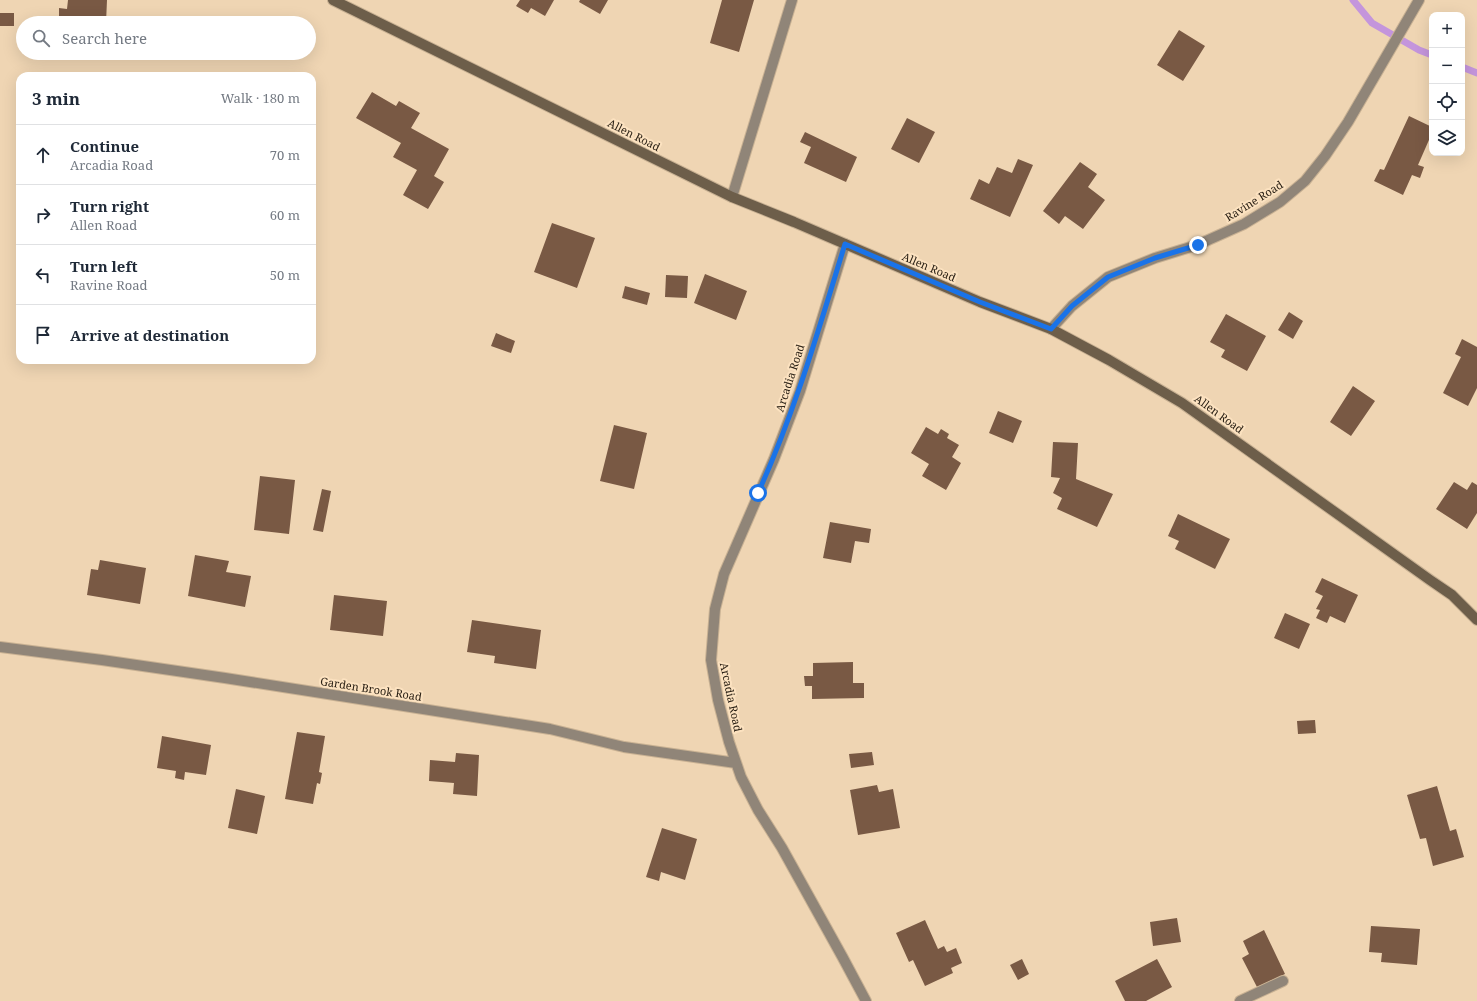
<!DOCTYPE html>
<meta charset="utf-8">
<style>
body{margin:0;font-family:"Noto Serif",serif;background:#f2f2f3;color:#1f2937}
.controls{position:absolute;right:12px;top:12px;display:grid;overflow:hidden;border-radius:8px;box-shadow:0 4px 16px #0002}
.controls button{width:36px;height:36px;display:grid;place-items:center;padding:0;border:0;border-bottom:1px solid #e0e1e3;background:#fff;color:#1f2937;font:20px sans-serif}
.stop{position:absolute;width:12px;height:12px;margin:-9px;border:3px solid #1a73e8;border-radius:50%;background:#fff}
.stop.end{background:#1a73e8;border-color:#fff;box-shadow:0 1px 4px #0008}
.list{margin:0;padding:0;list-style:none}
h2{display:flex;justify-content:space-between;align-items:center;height:52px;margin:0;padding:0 16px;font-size:17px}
h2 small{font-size:13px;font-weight:400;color:#747a83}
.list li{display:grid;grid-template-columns:26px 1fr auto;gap:12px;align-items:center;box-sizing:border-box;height:60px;padding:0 16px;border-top:1px solid #e0e1e3}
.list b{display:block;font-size:15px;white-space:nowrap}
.list p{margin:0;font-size:13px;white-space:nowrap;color:#747a83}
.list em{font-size:13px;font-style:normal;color:#747a83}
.icon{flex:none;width:22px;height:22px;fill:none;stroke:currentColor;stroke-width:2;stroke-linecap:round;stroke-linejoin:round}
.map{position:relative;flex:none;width:1477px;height:1001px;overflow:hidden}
.search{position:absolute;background:#fff;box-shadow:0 4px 16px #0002;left:16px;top:16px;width:300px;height:44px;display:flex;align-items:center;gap:10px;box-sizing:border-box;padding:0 14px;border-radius:22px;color:#747a83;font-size:15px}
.panel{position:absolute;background:#fff;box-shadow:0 4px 16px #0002;left:16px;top:72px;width:300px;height:292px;border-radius:12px}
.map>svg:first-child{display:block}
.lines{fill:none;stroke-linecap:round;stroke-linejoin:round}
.stream{stroke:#c495dc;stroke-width:7}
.building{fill:#795944}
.lane-casing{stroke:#c8b193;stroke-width:12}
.street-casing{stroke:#c8b193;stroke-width:12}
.secondary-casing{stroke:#c8b193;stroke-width:12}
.lane{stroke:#908578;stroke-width:10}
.street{stroke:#908578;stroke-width:10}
.secondary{stroke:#6d5e4a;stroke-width:10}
.route{stroke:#1a73e8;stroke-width:5}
.labels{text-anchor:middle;stroke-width:4;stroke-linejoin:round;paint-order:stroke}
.street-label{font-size:11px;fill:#2b2115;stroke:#fce2c0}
</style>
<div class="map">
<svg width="1477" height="1001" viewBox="0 0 1477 1001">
<rect width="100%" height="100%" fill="#efd5b3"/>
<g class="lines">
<path class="stream" d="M 1353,0 L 1372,23 L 1419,50 L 1432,55
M 1462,67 L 1477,73"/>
</g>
<path class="building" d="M 68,0 L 107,0 L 106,23 L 59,23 L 59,8 L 67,9 Z
M 520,0 L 554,0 L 545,16 L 531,8 L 528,13 L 516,6 Z
M 580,0 L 608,0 L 600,14 L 579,2 Z
M 722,0 L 754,0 L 739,52 L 710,43 Z
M 0,13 L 14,13 L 14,26 L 0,26 Z
M 1179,30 L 1205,46 L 1183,81 L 1157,65 Z
M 372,92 L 396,106 L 399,101 L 420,113 L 411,128 L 449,149 L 434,176 L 444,182 L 428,209 L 403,195 L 417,170 L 393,157 L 401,143 L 356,118 Z
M 1409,116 L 1432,127 L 1432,133 L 1418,165 L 1424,167 L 1420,178 L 1412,175 L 1403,195 L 1374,181 L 1380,169 L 1384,170 Z
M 907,118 L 935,132 L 919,163 L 891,149 Z
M 805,132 L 857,157 L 846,182 L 804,163 L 811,147 L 800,142 Z
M 19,133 L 20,133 L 20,160 L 16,160 Z
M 1018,159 L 1033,165 L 1010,217 L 970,199 L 979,179 L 989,184 L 997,167 L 1012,173 Z
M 1080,162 L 1097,174 L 1088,187 L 1105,200 L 1083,229 L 1065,216 L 1059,224 L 1043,211 Z
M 552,223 L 595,238 L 577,288 L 534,272 Z
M 705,274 L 747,291 L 736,320 L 694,303 Z
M 666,275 L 688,276 L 687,298 L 665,297 Z
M 625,286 L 650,293 L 647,305 L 622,298 Z
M 1289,312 L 1303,321 L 1293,339 L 1278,330 Z
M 1226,314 L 1266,336 L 1247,371 L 1221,357 L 1225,350 L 1210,342 Z
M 496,333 L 515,341 L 511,353 L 491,346 Z
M 1462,339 L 1477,347 L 1477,388 L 1468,406 L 1443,393 L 1461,357 L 1455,354 Z
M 1353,386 L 1375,401 L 1351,436 L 1330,422 Z
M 998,411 L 1022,421 L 1013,443 L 989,433 Z
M 614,425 L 647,433 L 634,489 L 600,481 Z
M 926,427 L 938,434 L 941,429 L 949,434 L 947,438 L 959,445 L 952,457 L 961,463 L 946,490 L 922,476 L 929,464 L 911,453 Z
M 1053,442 L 1078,443 L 1076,479 L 1113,494 L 1097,527 L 1057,509 L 1062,498 L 1053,493 L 1060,478 L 1051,477 Z
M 260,476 L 295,480 L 289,534 L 254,530 Z
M 1454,482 L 1467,490 L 1472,482 L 1477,485 L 1477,513 L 1467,529 L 1436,509 Z
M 322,489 L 331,491 L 323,532 L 313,530 Z
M 1178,514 L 1230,539 L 1215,569 L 1175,549 L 1179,541 L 1168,536 Z
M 830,522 L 871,529 L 869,543 L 855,541 L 851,563 L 823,558 Z
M 195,555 L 229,561 L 226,572 L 251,576 L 245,607 L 188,596 Z
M 100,560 L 146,568 L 140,604 L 87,595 L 91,569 L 98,570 Z
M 1322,578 L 1358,595 L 1345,623 L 1330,616 L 1327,623 L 1316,618 L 1320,610 L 1316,609 L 1323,596 L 1315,592 Z
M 334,595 L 387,601 L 383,636 L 330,630 Z
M 1285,613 L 1310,624 L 1299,649 L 1274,638 Z
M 472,620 L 541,630 L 536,669 L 494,663 L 495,656 L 467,652 Z
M 853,662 L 853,683 L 864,683 L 864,698 L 812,699 L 812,686 L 805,686 L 804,676 L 813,676 L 813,663 Z
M 1315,720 L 1316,733 L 1298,734 L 1297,721 Z
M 297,732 L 325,736 L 319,772 L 322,773 L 320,784 L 317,783 L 313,804 L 285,799 Z
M 162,736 L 211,745 L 206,775 L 185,772 L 184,780 L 175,778 L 176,771 L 157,768 Z
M 872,752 L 874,765 L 851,768 L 849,754 Z
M 456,753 L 479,755 L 477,796 L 453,794 L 454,783 L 429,781 L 430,760 L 455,762 Z
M 877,785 L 879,792 L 893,789 L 900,828 L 858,835 L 850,790 Z
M 1437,786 L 1450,831 L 1456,829 L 1464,857 L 1433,866 L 1426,838 L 1420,839 L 1407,795 Z
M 236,789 L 265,796 L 257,834 L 228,828 Z
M 662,828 L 697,839 L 685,880 L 661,872 L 659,881 L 646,877 Z
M 1177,918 L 1181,942 L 1153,946 L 1150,922 Z
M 925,920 L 938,949 L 944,946 L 947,952 L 956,948 L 962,963 L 951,968 L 953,973 L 925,986 L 913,960 L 909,962 L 896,933 Z
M 1371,926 L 1420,929 L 1417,965 L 1381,962 L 1382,953 L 1369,952 Z
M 1264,930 L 1285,974 L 1257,987 L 1242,958 L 1249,954 L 1243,941 Z
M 1022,959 L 1029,974 L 1018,980 L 1010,965 Z
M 1157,959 L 1172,987 L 1146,1001 L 1125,1001 L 1115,981 Z"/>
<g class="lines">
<defs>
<path id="lane" d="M 732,197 L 792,0"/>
<path id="street" d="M 845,244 L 800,391 L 774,459 L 724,574 L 715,609 L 711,660 L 718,700 L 729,742 L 741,777 L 758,810 L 782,848 L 843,958 L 866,1001
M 1051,329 L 1072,306 L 1108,277 L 1155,258 L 1197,245 L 1244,224 L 1280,202 L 1305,181 L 1325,156 L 1348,122 L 1419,0
M 0,647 L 102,660 L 225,678 L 550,729 L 624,747 L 736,763
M 1240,1001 L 1283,981"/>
<path id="secondary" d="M 333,0 L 732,197 L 794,222 L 980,302 L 1051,329 L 1109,360 L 1182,403 L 1430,580 L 1452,595 L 1477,620"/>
</defs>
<use href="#lane" class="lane-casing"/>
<use href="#street" class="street-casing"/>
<use href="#secondary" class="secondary-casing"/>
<use href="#lane" class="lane"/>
<use href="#street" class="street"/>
<use href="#secondary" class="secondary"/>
</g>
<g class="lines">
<path class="route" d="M 758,493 C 795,412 819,328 845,244 L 980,302 L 1051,329 L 1072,306 L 1108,277 L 1155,258 L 1198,245"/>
</g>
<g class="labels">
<g class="street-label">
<text transform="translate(634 135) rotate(27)" y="4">Allen Road</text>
<text transform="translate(1254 201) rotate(-32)" y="4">Ravine Road</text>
<text transform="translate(929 267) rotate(23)" y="4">Allen Road</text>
<text transform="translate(790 378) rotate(-72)" y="4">Arcadia Road</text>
<text transform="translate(1219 414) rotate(36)" y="4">Allen Road</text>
<text transform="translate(371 689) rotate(9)" y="4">Garden Brook Road</text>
<text transform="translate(731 697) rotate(78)" y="4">Arcadia Road</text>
</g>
</g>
</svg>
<div class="controls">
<button>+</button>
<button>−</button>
<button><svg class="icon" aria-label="locate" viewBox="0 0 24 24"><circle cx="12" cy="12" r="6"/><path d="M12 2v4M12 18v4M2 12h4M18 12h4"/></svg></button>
<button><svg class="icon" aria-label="layers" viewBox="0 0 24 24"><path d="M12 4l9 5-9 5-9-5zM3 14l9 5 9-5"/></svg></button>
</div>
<div class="stop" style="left:758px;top:493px"></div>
<div class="stop end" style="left:1198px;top:245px"></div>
<div class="search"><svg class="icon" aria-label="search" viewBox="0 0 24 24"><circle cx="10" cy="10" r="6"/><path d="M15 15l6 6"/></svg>Search here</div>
<section class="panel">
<h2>3 min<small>Walk · 180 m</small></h2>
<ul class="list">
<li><svg class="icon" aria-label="ahead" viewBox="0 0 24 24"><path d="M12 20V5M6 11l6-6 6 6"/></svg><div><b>Continue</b><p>Arcadia Road</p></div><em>70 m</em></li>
<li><svg class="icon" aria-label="right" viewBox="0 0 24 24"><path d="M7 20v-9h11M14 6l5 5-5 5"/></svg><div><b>Turn right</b><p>Allen Road</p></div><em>60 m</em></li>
<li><svg class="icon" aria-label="left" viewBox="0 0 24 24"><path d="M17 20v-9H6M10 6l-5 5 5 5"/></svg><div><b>Turn left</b><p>Ravine Road</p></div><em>50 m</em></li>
<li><svg class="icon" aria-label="arrive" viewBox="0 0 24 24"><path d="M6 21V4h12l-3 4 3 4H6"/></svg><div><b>Arrive at destination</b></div></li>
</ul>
</section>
</div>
